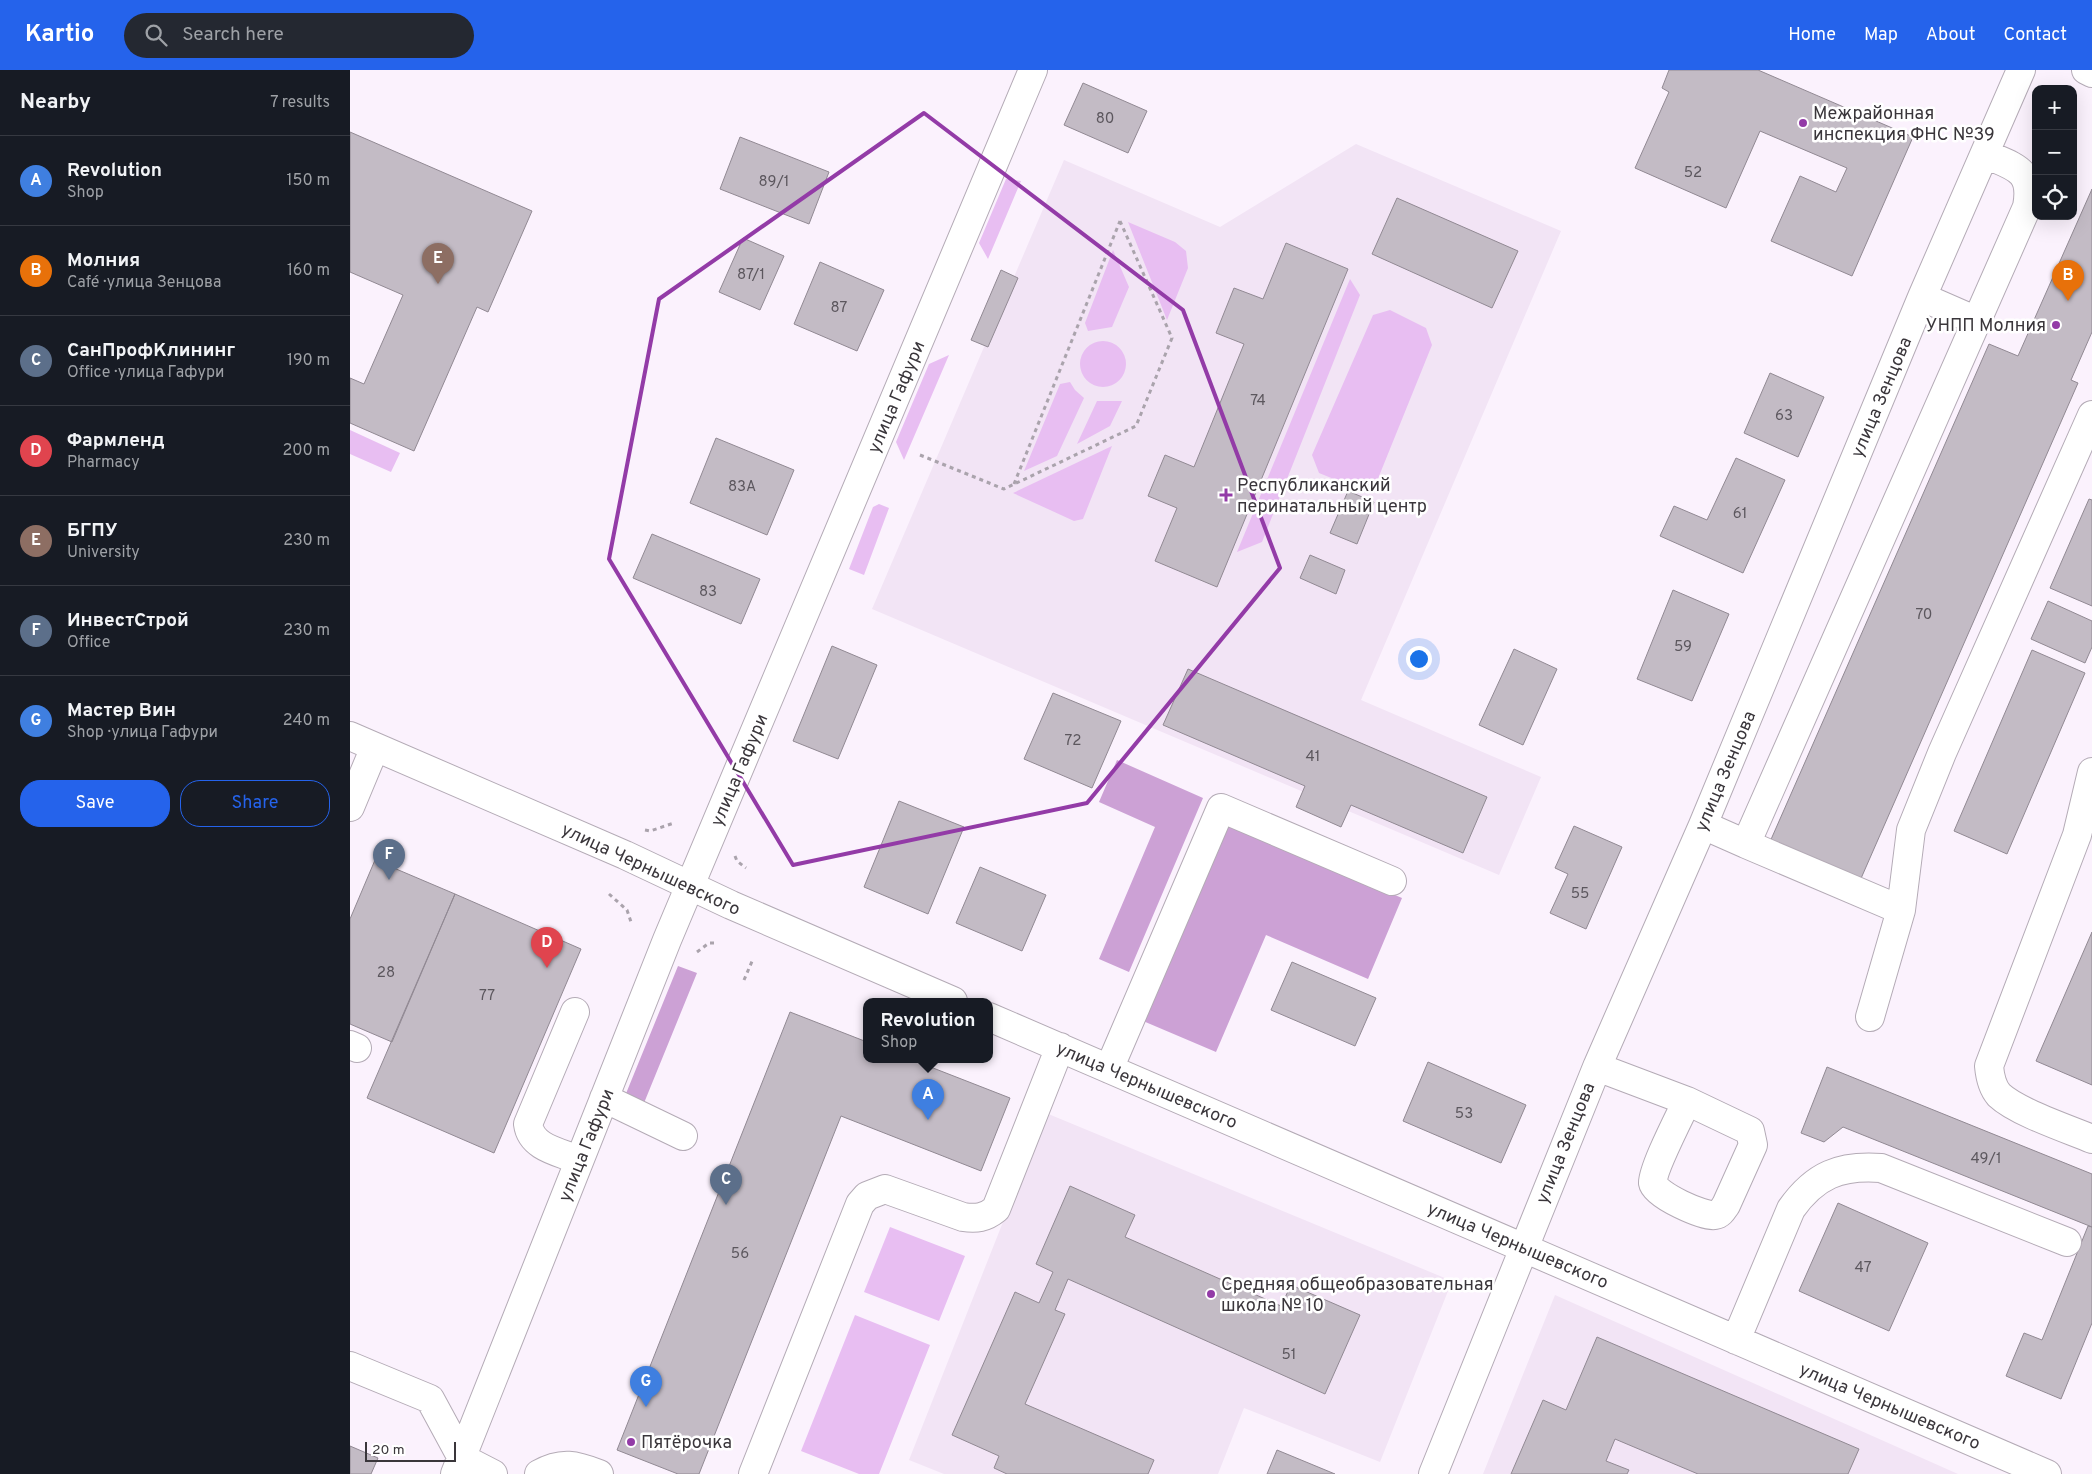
<!DOCTYPE html>
<meta charset="utf-8">
<style>
body{margin:0;font-family:Overpass,sans-serif;background:#242831;color:#f1f3f6}
.controls{position:absolute;right:15px;top:15px;display:grid;overflow:hidden;border-radius:10px;box-shadow:0 5px 20px #0002}
.controls button{width:45px;height:45px;display:grid;place-items:center;padding:0;border:0;border-bottom:1px solid #363941;background:#171b24;color:#f1f3f6;font:25px sans-serif}
.scale{position:absolute;left:15px;bottom:12px;width:91px;box-sizing:border-box;padding-left:5px;border:2px solid #3a363b;border-top:0;font-size:14px;line-height:18px;white-space:nowrap;color:#3a363b;-webkit-text-stroke:4px #fff;paint-order:stroke}
.you{position:absolute;left:1068px;top:588px;width:18px;height:18px;margin:-12px;border:4px solid #fff;border-radius:50%;background:#1a73e8;box-shadow:0 0 0 8px #1a73e833}
.badge{display:grid;place-items:center;width:32px;height:32px;border-radius:50%;background:#2563eb;color:#fff;font-size:16px;font-weight:700}
.pin{position:absolute;translate:-50% -41px;filter:drop-shadow(0 1px 2px #0008)}
.pin::after{content:'';position:absolute;top:26px;width:18px;height:15px;background:inherit;clip-path:polygon(0 0,100% 0,50% 100%)}
.popup{position:absolute;left:513px;top:928px;width:130px;height:65px;box-sizing:border-box;display:grid;place-content:center;border-radius:10px;background:#171b24;filter:drop-shadow(0 1px 4px #0005);font-size:16px;white-space:nowrap;color:#9ea1a6}
.popup b{font-size:19px;color:#f1f3f6}
.popup::after{content:'';position:absolute;left:50%;top:100%;margin-left:-10px;border:10px solid transparent;border-top-color:#171b24}
.list{margin:0;padding:0;list-style:none}
h2{display:flex;justify-content:space-between;align-items:center;height:65px;margin:0;padding:0 20px;font-size:21px}
h2 small{font-size:16px;font-weight:400;color:#9ea1a6}
.list li{display:grid;grid-template-columns:32px 1fr auto;gap:15px;align-items:center;box-sizing:border-box;height:90px;padding:0 20px;border-top:1px solid #363941}
.list b{display:block;font-size:19px;white-space:nowrap}
.list p{margin:0;font-size:16px;white-space:nowrap;color:#9ea1a6}
.list em{font-size:16px;font-style:normal;color:#9ea1a6}
.actions{display:flex;gap:10px;padding:15px 20px}
.actions a{flex:1;padding:11px 0;border:1px solid #2563eb;border-radius:20px;text-align:center;font-size:18px;color:#2563eb}
.actions .main{background:#2563eb;color:#fff}
.icon{flex:none;width:28px;height:28px;fill:none;stroke:currentColor;stroke-width:2;stroke-linecap:round;stroke-linejoin:round}
.map{position:relative;flex:none;width:1742px;height:1404px;overflow:hidden}
header{display:flex;align-items:center;gap:30px;box-sizing:border-box;height:70px;padding:0 25px;background:#2563eb;color:#fff}
header strong{font-size:24px}
nav{display:flex;gap:28px;margin-inline-start:auto;font-size:18px}
.search{width:350px;height:45px;background:#242831;display:flex;align-items:center;gap:12px;box-sizing:border-box;padding:0 18px;border-radius:28px;color:#9ea1a6;font-size:19px}
main{display:flex}
aside{flex:1;background:#171b24}
.map>svg:first-child{display:block}
.built{fill:#f2e4f5}
.green{fill:#e8bef2}
.forest{fill:#cca1d5}
.building{fill:#c3bbc5;stroke:#918993}
.lines{fill:none;stroke-linecap:round;stroke-linejoin:round}
.minor-casing{stroke:#b4abb6;stroke-width:30}
.path{stroke:#aaa3ac;stroke-width:3;stroke-dasharray:4 4;stroke-linecap:butt}
.minor{stroke:#fff;stroke-width:28}
.marked{fill:none;stroke:#933ba7;stroke-width:4;stroke-linejoin:round}
.poi-dot{fill:#933ba7;stroke:#fff;stroke-width:2}
.labels{text-anchor:middle;stroke-width:5;stroke-linejoin:round;paint-order:stroke}
.number-label{font-size:15px;fill:#5c575e}
.poi-label{font-size:18px;fill:#3a363b;stroke:#fff;text-anchor:start}
.street-label{font-size:18px;fill:#3a363b;stroke:#fff}
</style>
<header>
<strong>Kartio</strong>
<div class="search"><svg class="icon" aria-label="search" viewBox="0 0 24 24"><circle cx="10" cy="10" r="6"/><path d="M15 15l6 6"/></svg>Search here</div>
<nav><a>Home</a><a>Map</a><a>About</a><a>Contact</a></nav>
</header>
<main>
<aside>
<h2>Nearby<small>7 results</small></h2>
<ul class="list">
<li><span class="badge" style="background:#3f7fe0">A</span><div><b>Revolution</b><p>Shop</p></div><em>150 m</em></li>
<li><span class="badge" style="background:#e8710a">B</span><div><b>Молния</b><p>Café · улица Зенцова</p></div><em>160 m</em></li>
<li><span class="badge" style="background:#5c6f8a">C</span><div><b>СанПрофКлининг</b><p>Office · улица Гафури</p></div><em>190 m</em></li>
<li><span class="badge" style="background:#e0444e">D</span><div><b>Фармленд</b><p>Pharmacy</p></div><em>200 m</em></li>
<li><span class="badge" style="background:#8d6e63">E</span><div><b>БГПУ</b><p>University</p></div><em>230 m</em></li>
<li><span class="badge" style="background:#5c6f8a">F</span><div><b>ИнвестСтрой</b><p>Office</p></div><em>230 m</em></li>
<li><span class="badge" style="background:#3f7fe0">G</span><div><b>Мастер Вин</b><p>Shop · улица Гафури</p></div><em>240 m</em></li>
</ul>
<div class="actions"><a class="main">Save</a><a>Share</a></div>
</aside>
<div class="map">
<svg width="1742" height="1404" viewBox="0 0 1742 1404">
<rect width="100%" height="100%" fill="#fbf2fd"/>
<path class="built" d="M 1006,74 L 1211,161 L 1011,630 L 1191,707 L 1149,805 L 522,539 L 714,90 L 870,157 Z
M 696,1043 L 1102,1211 L 1030,1392 L 894,1338 L 868,1404 L 594,1404 L 559,1390 Z
M 1205,1225 L 1608,1404 L 1133,1404 Z"/>
<path class="green" d="M 656,109 L 671,111 L 638,189 L 629,173 Z
M 778,152 L 825,172 L 836,181 L 838,198 L 817,250 Z
M 763,180 L 779,217 L 762,257 L 738,261 L 735,253 Z
M 1000,209 L 1010,225 L 912,472 L 887,482 Z
M 1040,240 L 1076,258 L 1082,275 L 1025,416 L 1011,420 L 969,403 L 962,385 L 1023,245 Z
M730 294a23 23 0 1 1 46 0a23 23 0 1 1-46 0Z
M 599,285 L 554,390 L 546,372 L 579,294 Z
M 720,312 L 725,320 L 734,328 L 707,386 L 674,401 L 710,314 Z
M 747,331 L 772,331 L 760,356 L 727,374 Z
M 0,360 L 50,383 L 41,402 L 0,384 Z
M 762,376 L 733,449 L 724,451 L 663,423 Z
M 529,434 L 539,438 L 514,505 L 499,499 L 523,437 Z
M 540,1157 L 615,1186 L 589,1251 L 514,1222 Z
M 505,1245 L 580,1275 L 529,1404 L 509,1404 L 451,1381 Z"/>
<path class="forest" d="M 767,690 L 853,728 L 779,902 L 749,889 L 805,757 L 749,732 Z
M 869,751 L 1052,828 L 1018,909 L 916,865 L 866,982 L 786,948 Z
M 328,896 L 347,903 L 294,1033 L 275,1026 Z"/>
<path class="building" d="M 1319,0 L 1408,0 L 1563,67 L 1502,206 L 1421,171 L 1450,106 L 1486,122 L 1497,98 L 1410,61 L 1376,138 L 1285,98 L 1319,22 L 1312,18 Z
M 733,13 L 797,41 L 778,83 L 714,55 Z
M 0,62 L 182,141 L 138,242 L 127,237 L 64,381 L 0,353 L 0,308 L 14,314 L 53,225 L 0,202 Z
M 390,67 L 479,102 L 459,154 L 370,119 Z
M 1742,119 L 1742,262 L 1721,310 L 1728,313 L 1509,813 L 1419,774 L 1639,274 L 1668,286 Z
M 1047,128 L 1168,181 L 1142,238 L 1022,184 Z
M 393,168 L 434,186 L 410,240 L 369,222 Z
M 936,173 L 998,199 L 867,517 L 805,491 L 827,438 L 798,426 L 815,385 L 844,397 L 894,274 L 866,263 L 884,218 L 913,229 Z
M 470,192 L 534,220 L 507,281 L 444,254 Z
M 651,200 L 668,208 L 638,277 L 621,270 Z
M 1420,303 L 1474,327 L 1448,387 L 1394,363 Z
M 366,368 L 444,400 L 417,465 L 340,433 Z
M 1386,388 L 1435,410 L 1393,503 L 1310,466 L 1324,436 L 1357,450 Z
M 998,421 L 1024,432 L 1007,474 L 980,463 Z
M 1739,429 L 1742,430 L 1742,536 L 1700,518 Z
M 302,464 L 410,509 L 391,554 L 283,508 Z
M 960,485 L 995,500 L 986,524 L 950,508 Z
M 1323,520 L 1379,544 L 1342,631 L 1287,609 Z
M 1698,531 L 1742,551 L 1742,577 L 1735,593 L 1681,569 Z
M 482,576 L 527,595 L 488,689 L 443,671 Z
M 1164,579 L 1207,599 L 1173,675 L 1129,655 Z
M 1682,580 L 1735,603 L 1657,784 L 1604,761 Z
M 838,599 L 1137,727 L 1113,783 L 1001,735 L 991,757 L 946,737 L 955,716 L 813,655 Z
M 703,623 L 771,651 L 742,718 L 674,689 Z
M 549,731 L 614,757 L 578,844 L 514,817 Z
M 1224,756 L 1272,777 L 1236,859 L 1200,843 L 1218,804 L 1205,798 Z
M 25,790 L 105,824 L 42,972 L 0,954 L 0,849 Z
M 630,797 L 696,825 L 672,881 L 606,853 Z
M 105,824 L 231,879 L 144,1083 L 17,1028 Z
M 1742,862 L 1742,1015 L 1686,991 Z
M 942,892 L 1026,928 L 1005,976 L 921,940 Z
M 440,942 L 517,972 L 517,989 L 560,989 L 660,1028 L 631,1101 L 491,1046 L 349,1404 L 328,1404 L 267,1380 Z
M 1078,992 L 1176,1035 L 1151,1093 L 1053,1051 Z
M 1477,997 L 1742,1104 L 1742,1157 L 1493,1057 L 1474,1072 L 1451,1063 Z
M 720,1116 L 785,1145 L 775,1167 L 931,1236 L 941,1215 L 1010,1245 L 975,1324 L 718,1209 L 705,1240 L 715,1244 L 675,1334 L 804,1390 L 798,1404 L 657,1404 L 644,1398 L 649,1386 L 602,1365 L 665,1222 L 689,1233 L 703,1202 L 686,1194 Z
M 1488,1133 L 1578,1173 L 1539,1261 L 1449,1221 Z
M 1738,1156 L 1742,1157 L 1742,1253 L 1711,1329 L 1656,1306 L 1674,1263 L 1692,1270 Z
M 1247,1267 L 1509,1379 L 1498,1404 L 1348,1404 L 1265,1369 L 1256,1391 L 1279,1400 L 1277,1404 L 1161,1404 L 1193,1330 L 1216,1340 Z
M 0,1376 L 28,1388 L 21,1404 L 0,1404 Z
M 927,1380 L 985,1404 L 917,1404 Z"/>
<g class="lines">
<defs>
<path id="minor" d="M 1736,0 L 1742,3
M 1572,227 L 1627,251
M 0,666 L 275,785 L 381,835 L 603,931
M 1742,702 L 1727,765 L 1639,996 C 1640,1007 1642,1017 1649,1025 C 1667,1042 1718,1059 1742,1069
M 0,737 L 25,677
M 1353,755 L 1396,774
M 1551,840 L 1561,760 L 1592,683 L 1742,345
M 225,942 L 178,1054 C 181,1078 210,1082 229,1090
M 639,947 L 1697,1404
M 1520,947 L 1551,840 L 1396,774 L 1677,137 C 1684,99 1664,97 1635,84
M 0,975 L 7,978
M 1247,997 L 1337,1031 L 1400,1061 L 1403,1075 L 1376,1135 C 1373,1139 1371,1144 1365,1145 C 1354,1147 1305,1125 1303,1113 C 1302,1100 1330,1046 1337,1031
M 759,999 L 871,738 L 1042,811
M 254,1028 L 333,1066
M 1386,1270 L 1441,1139 C 1465,1105 1490,1095 1531,1098 L 1717,1172
M 0,1296 L 80,1329 L 112,1388 L 143,1404
M 105,1404 L 317,870 L 683,0
M 189,1404 C 212,1391 226,1395 249,1404
M 403,1404 L 510,1134 L 517,1126 L 535,1119 L 613,1147 C 626,1149 635,1148 646,1139 L 710,977
M 1083,1404 L 1247,997 L 1353,755 L 1572,227 L 1671,0"/>
</defs>
<use href="#minor" class="minor-casing"/>
<path class="path" d="M 570,385 L 654,419 L 786,356 L 822,268 L 770,151
M 664,414 L 770,151
M 295,760 L 300,761 L 324,753
M 385,786 L 387,791 L 396,798
M 259,824 L 277,840 L 282,855
M 347,882 L 359,873 L 366,873
M 394,910 L 403,889"/>
<use href="#minor" class="minor"/>
</g>
<path class="marked" d="M 574,43 L 833,240 L 930,498 L 737,733 L 443,795 L 259,489 L 309,229 Z"/>
<g class="poi-dot">
<circle cx="1453" cy="53" r="5"/>
<circle cx="1706" cy="255" r="5"/>
<path d="M873.5 417.5h5v5h5v5h-5v5h-5v-5h-5v-5h5z"/>
<circle cx="861" cy="1224" r="5"/>
<circle cx="281" cy="1372" r="5"/>
</g>
<g class="labels">
<g class="number-label">
<text x="755" y="53">80</text>
<text x="1343" y="107">52</text>
<text x="424" y="116">89/1</text>
<text x="401" y="209">87/1</text>
<text x="489" y="242">87</text>
<text x="908" y="335">74</text>
<text x="1434" y="350">63</text>
<text x="392" y="421">83А</text>
<text x="1390" y="448">61</text>
<text x="358" y="526">83</text>
<text x="1574" y="549">70</text>
<text x="1333" y="581">59</text>
<text x="723" y="675">72</text>
<text x="963" y="691">41</text>
<text x="1230" y="828">55</text>
<text x="36" y="907">28</text>
<text x="137" y="930">77</text>
<text x="1114" y="1048">53</text>
<text x="1636" y="1093">49/1</text>
<text x="390" y="1188">56</text>
<text x="1513" y="1202">47</text>
<text x="939" y="1289">51</text>
</g>
<g class="poi-label">
<text x="1463" y="49">Межрайонная<tspan x="1463" dy="21">инспекция ФНС №39</tspan></text>
<text x="1696" y="261" text-anchor="end">УНПП Молния</text>
<text x="887" y="421">Республиканский<tspan x="887" dy="21">перинатальный центр</tspan></text>
<text x="871" y="1220">Средняя общеобразовательная<tspan x="871" dy="21">школа № 10</tspan></text>
<text x="291" y="1378">Пятёрочка</text>
</g>
<g class="street-label">
<text transform="translate(546 327) rotate(-67)" y="6">улица Гафури</text>
<text transform="translate(1531 327) rotate(-67)" y="6">улица Зенцова</text>
<text transform="translate(389 700) rotate(-67)" y="6">улица Гафури</text>
<text transform="translate(1375 701) rotate(-67)" y="6">улица Зенцова</text>
<text transform="translate(301 799) rotate(25)" y="6">улица Чернышевского</text>
<text transform="translate(797 1015) rotate(23)" y="6">улица Чернышевского</text>
<text transform="translate(1215 1073) rotate(-68)" y="6">улица Зенцова</text>
<text transform="translate(236 1075) rotate(-68)" y="6">улица Гафури</text>
<text transform="translate(1168 1175) rotate(23)" y="6">улица Чернышевского</text>
<text transform="translate(1540 1336) rotate(23)" y="6">улица Чернышевского</text>
</g>
</g>
</svg>
<div class="controls">
<button>+</button>
<button>−</button>
<button><svg class="icon" aria-label="locate" viewBox="0 0 24 24"><circle cx="12" cy="12" r="6"/><path d="M12 2v4M12 18v4M2 12h4M18 12h4"/></svg></button>
</div>
<div class="scale">20 m</div>
<div class="you"></div>
<div class="pin badge" style="left:578px;top:1050px;background:#3f7fe0">A</div>
<div class="popup"><b>Revolution</b>Shop</div>
<div class="pin badge" style="left:1718px;top:231px;background:#e8710a">B</div>
<div class="pin badge" style="left:376px;top:1135px;background:#5c6f8a">C</div>
<div class="pin badge" style="left:197px;top:898px;background:#e0444e">D</div>
<div class="pin badge" style="left:88px;top:214px;background:#8d6e63">E</div>
<div class="pin badge" style="left:39px;top:810px;background:#5c6f8a">F</div>
<div class="pin badge" style="left:296px;top:1337px;background:#3f7fe0">G</div>
</div>
</main>
